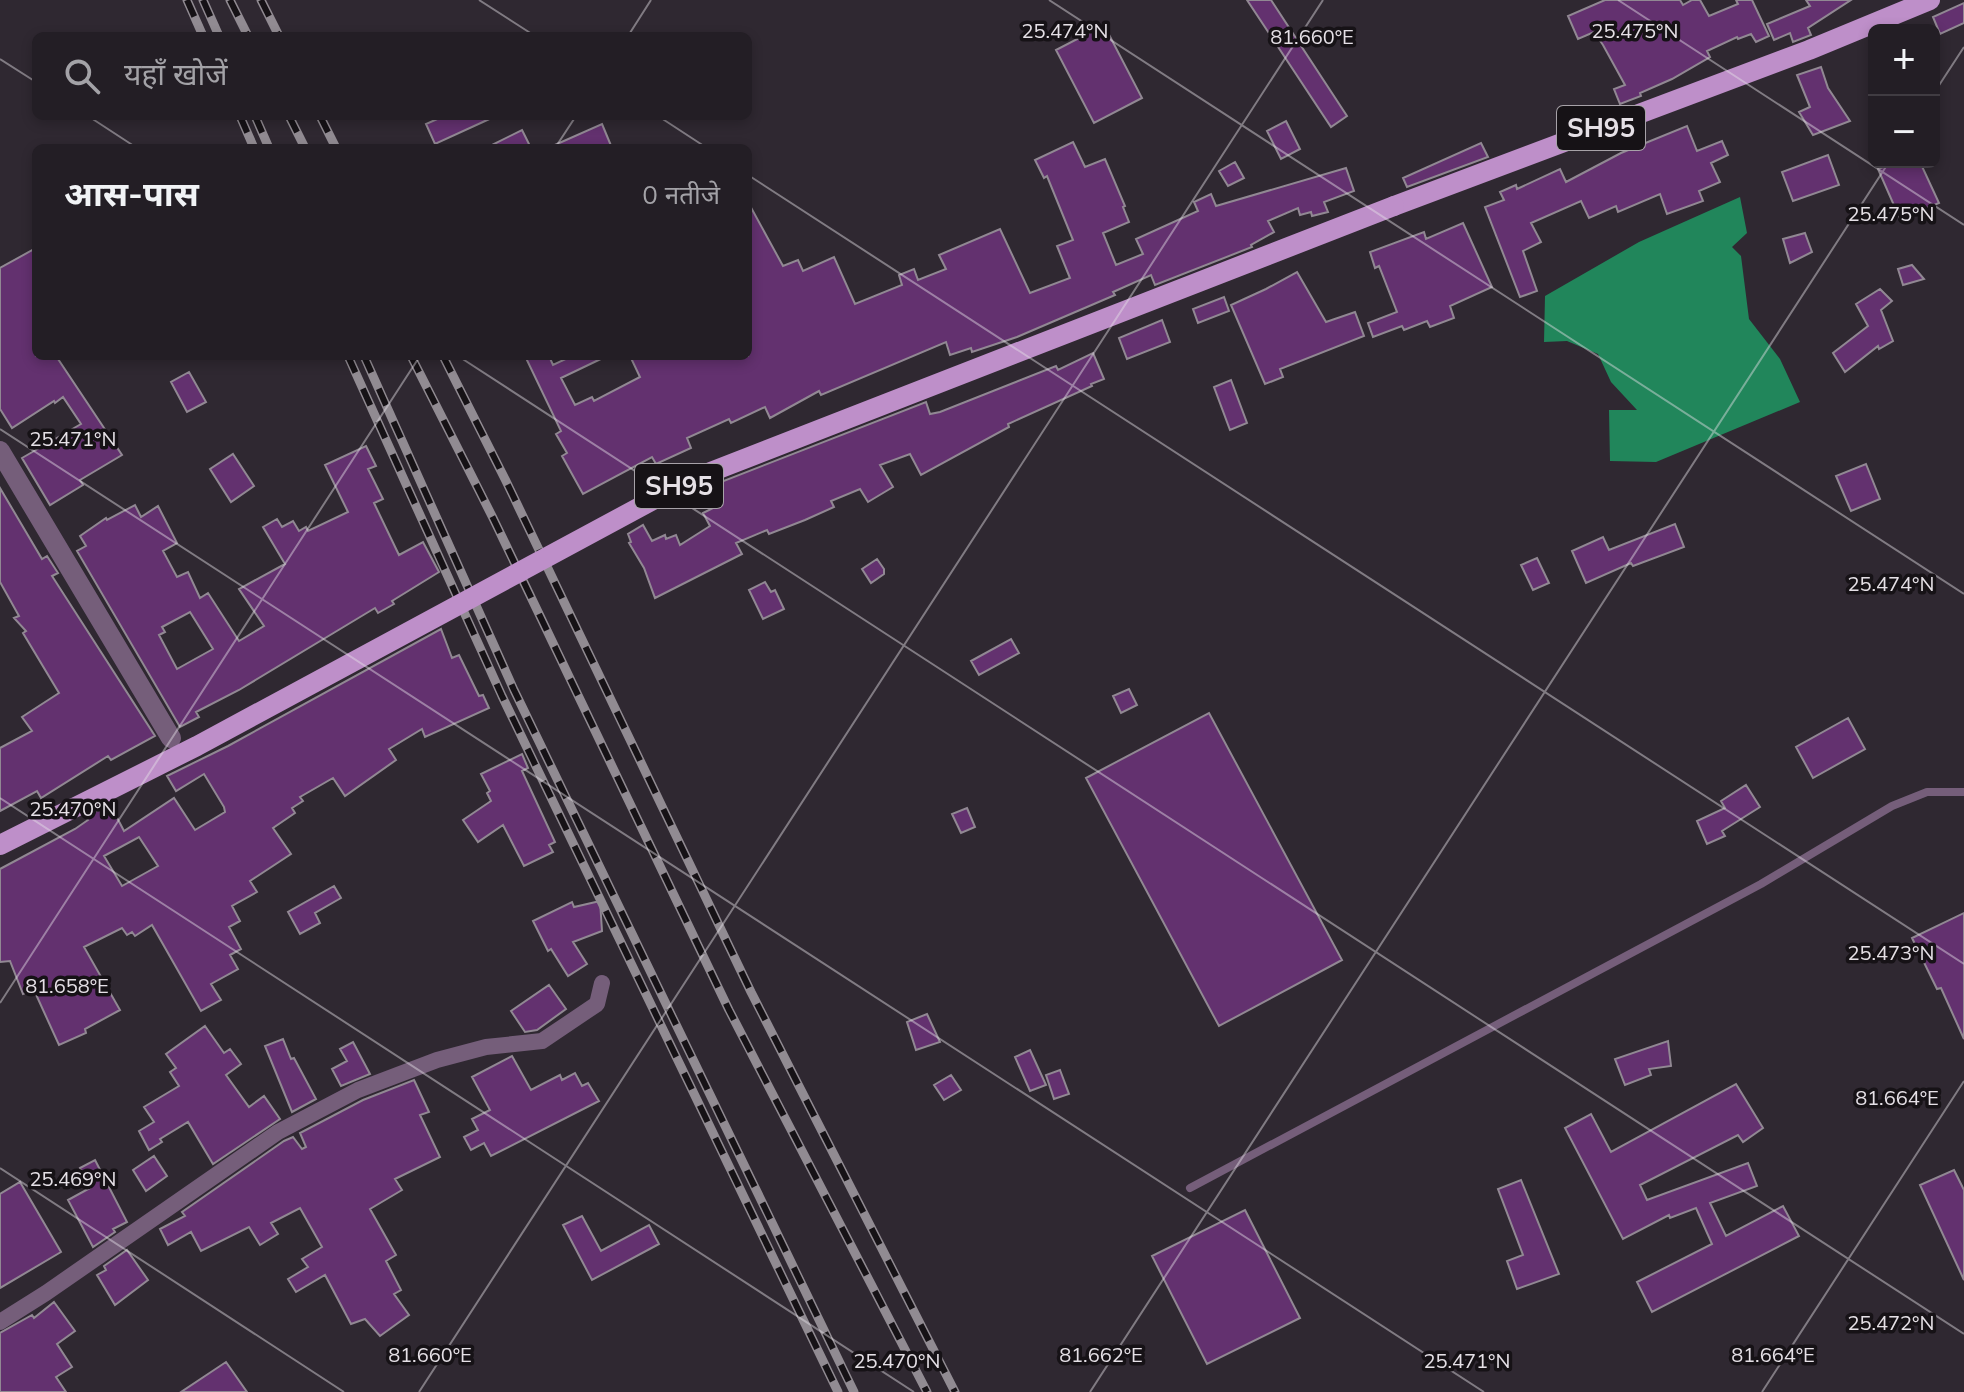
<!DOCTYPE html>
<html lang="hi">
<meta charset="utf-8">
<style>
body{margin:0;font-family:Mulish,"Noto Sans Devanagari",sans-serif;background:#2b272d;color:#f1f3f6}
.controls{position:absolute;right:24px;top:24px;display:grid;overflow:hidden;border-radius:12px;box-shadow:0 4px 12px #0003}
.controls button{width:72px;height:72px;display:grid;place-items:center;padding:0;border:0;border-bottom:2px solid #403c42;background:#231e25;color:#f1f3f6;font:40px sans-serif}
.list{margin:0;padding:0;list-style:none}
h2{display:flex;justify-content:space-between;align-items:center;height:104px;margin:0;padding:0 32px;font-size:34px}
h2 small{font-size:26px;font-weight:400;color:#a3a2a7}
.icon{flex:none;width:44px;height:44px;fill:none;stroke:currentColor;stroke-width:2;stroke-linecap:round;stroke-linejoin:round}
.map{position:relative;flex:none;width:1964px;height:1392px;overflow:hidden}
.search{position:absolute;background:#231e25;box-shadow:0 4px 12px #0003;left:32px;top:32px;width:720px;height:88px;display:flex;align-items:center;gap:20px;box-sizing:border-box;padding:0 28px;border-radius:12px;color:#a3a2a7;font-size:30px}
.panel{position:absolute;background:#231e25;box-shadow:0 4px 12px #0003;left:32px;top:144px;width:720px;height:216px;border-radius:12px}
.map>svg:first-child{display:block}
.water{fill:#21865b}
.building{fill:#63316f;stroke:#918893;stroke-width:2;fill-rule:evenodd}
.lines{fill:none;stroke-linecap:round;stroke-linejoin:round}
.service{stroke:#755e7a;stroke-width:8}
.minor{stroke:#755e7a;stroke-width:16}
.tertiary{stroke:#755e7a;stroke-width:20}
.primary{stroke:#be8fc9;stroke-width:20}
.rail-casing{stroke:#918b92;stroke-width:9}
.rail{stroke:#161216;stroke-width:6;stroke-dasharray:18;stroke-linecap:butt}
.primary-bridge{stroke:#be8fc9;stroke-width:20}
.ticks{fill:none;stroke:#e5e0e6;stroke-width:2;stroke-opacity:0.45}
.labels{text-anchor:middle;stroke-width:7;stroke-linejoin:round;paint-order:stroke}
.shield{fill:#161216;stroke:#a7a2a8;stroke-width:2}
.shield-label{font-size:26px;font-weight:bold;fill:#e5e0e6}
.ticks-label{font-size:20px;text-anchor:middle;fill:#e5e0e6;stroke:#161216;stroke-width:7;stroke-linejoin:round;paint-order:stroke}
</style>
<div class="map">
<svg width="1964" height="1392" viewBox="0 0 1964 1392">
<rect width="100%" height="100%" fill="#2f2831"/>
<path class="water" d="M 1740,197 L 1747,233 L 1732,247 L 1741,256 L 1749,319 L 1780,359 L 1800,402 L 1656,462 L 1610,461 L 1609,410 L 1637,410 L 1611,382 L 1598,354 L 1567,341 L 1544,342 L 1545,296 L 1639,242 Z"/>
<path class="building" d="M 1247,0 L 1271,0 L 1347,116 L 1331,127 Z
M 1605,0 L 1680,0 L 1683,5 L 1692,0 L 1700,0 L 1709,16 L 1738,4 L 1736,0 L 1752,0 L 1769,36 L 1756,42 L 1751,34 L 1738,39 L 1737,37 L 1707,51 L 1710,57 L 1672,79 L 1640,93 L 1641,96 L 1620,104 L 1614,89 L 1625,85 L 1603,45 L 1594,32 L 1578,39 L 1568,16 Z
M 1806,0 L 1851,0 L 1808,28 L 1811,35 L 1793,42 L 1790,33 L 1774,40 L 1767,24 L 1810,6 Z
M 1964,3 L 1964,23 L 1940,34 L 1933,17 Z
M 1104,25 L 1142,98 L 1094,123 L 1056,50 Z
M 1821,67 L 1828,88 L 1850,121 L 1813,135 L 1799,112 L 1810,107 L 1797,75 Z
M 444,116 L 496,116 L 435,144 L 426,124 Z
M 1286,121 L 1300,149 L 1281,159 L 1267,131 Z
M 602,124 L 612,148 L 548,148 Z
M 1687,126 L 1697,151 L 1722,141 L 1728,155 L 1711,163 L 1720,182 L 1699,191 L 1703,201 L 1667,214 L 1660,194 L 1618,212 L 1616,206 L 1589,218 L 1581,201 L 1531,223 L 1541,242 L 1523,251 L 1537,291 L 1520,297 L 1485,207 L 1504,200 L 1500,192 L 1516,185 L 1517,189 L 1560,169 L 1566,182 L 1621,153 Z
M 522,130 L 531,148 L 486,148 Z
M 1073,142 L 1085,167 L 1105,159 L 1125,206 L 1123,207 L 1129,222 L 1103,233 L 1116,265 L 1143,254 L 1136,239 L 1198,211 L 1194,202 L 1211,194 L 1216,206 L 1346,168 L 1354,191 L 1324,202 L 1328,212 L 1312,216 L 1311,212 L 1300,215 L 1298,208 L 1268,221 L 1274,232 L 1251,245 L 1252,247 L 1155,285 L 1151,275 L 1113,292 L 1115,295 L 1017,337 L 972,352 L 971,348 L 950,355 L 946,342 L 821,395 L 819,391 L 770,418 L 765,407 L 731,423 L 729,419 L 687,438 L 691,448 L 656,464 L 652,457 L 583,494 L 562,456 L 567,453 L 556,434 L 561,431 L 525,356 L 549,356 L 553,365 L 572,356 L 607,356 L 561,378 L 575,405 L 592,397 L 594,401 L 640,377 L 630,356 L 748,356 L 748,202 L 783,266 L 798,260 L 803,271 L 834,257 L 855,304 L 902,285 L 899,275 L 914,269 L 918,280 L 946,269 L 939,255 L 1000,229 L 1030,293 L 1070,278 L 1057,246 L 1073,240 L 1047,176 L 1044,178 L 1035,160 Z
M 1481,143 L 1488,157 L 1407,187 L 1403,178 Z
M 1828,155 L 1839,185 L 1793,201 L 1782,172 Z
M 1235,162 L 1244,178 L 1228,186 L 1219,171 Z
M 1897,162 L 1920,162 L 1939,203 L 1900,219 L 1878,169 Z
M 1463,223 L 1492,287 L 1450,306 L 1454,318 L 1430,327 L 1427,321 L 1404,330 L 1402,326 L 1373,337 L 1368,323 L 1397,312 L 1379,266 L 1375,268 L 1370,252 L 1424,232 L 1426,239 Z
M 1805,233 L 1812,252 L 1790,263 L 1783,239 Z
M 36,248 L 36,356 L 56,356 L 122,455 L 80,480 L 83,485 L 50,505 L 22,458 L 81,424 L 63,397 L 55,403 L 54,401 L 12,428 L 0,409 L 0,268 Z
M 1912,265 L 1924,279 L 1903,285 L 1898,269 Z
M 1297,272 L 1326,322 L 1355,312 L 1364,336 L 1280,369 L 1283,377 L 1265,384 L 1231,305 L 1266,289 Z
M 1880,289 L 1892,301 L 1881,310 L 1893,341 L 1879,349 L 1878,346 L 1845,372 L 1833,353 L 1868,326 L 1856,304 Z
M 1224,297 L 1229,311 L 1198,323 L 1193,309 Z
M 1162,320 L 1170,342 L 1127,359 L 1119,338 Z
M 1093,353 L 1104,379 L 1091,384 L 1092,386 L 1008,424 L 1009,427 L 921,475 L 910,454 L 880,465 L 893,487 L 868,502 L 860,489 L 831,501 L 834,507 L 805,520 L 769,534 L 767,530 L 736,543 L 742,554 L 655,598 L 644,568 L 629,543 L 631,542 L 628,534 L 643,525 L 652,541 L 665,535 L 666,539 L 676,535 L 680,545 L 710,526 L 703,513 L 713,508 L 703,489 L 926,402 L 930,414 L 940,412 L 1056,366 L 1058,370 Z
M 189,372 L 206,402 L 187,412 L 171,382 Z
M 1231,380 L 1247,423 L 1230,430 L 1214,387 Z
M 366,446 L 376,466 L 368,469 L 383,499 L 374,503 L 399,555 L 423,542 L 439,572 L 392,601 L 394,604 L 378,613 L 375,608 L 239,690 L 196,712 L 199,717 L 180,727 L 77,551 L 86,546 L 80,536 L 106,518 L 107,520 L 135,505 L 141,517 L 158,506 L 177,543 L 163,551 L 177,577 L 188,572 L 200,598 L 208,593 L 239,641 L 264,626 L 239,589 L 285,564 L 263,527 L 277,519 L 282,527 L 293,521 L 299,531 L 306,527 L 308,531 L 348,512 L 325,465 ZM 190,612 L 213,649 L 177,669 L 159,635 L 165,632 L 162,627 Z
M 233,454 L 254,486 L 231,502 L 210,469 Z
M 1866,464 L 1880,499 L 1851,511 L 1836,476 Z
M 0,488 L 42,559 L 47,556 L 58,573 L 52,576 L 155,736 L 111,760 L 108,756 L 41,798 L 37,791 L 0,811 L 0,748 L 32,731 L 22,717 L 59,693 L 23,633 L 26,631 L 14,618 L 19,616 L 0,582 Z
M 1675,524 L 1684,547 L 1633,566 L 1631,563 L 1586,583 L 1572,551 L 1603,537 L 1609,550 Z
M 1537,558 L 1549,583 L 1533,590 L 1521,565 Z
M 877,559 L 884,569 L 884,574 L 871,583 L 862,569 Z
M 765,582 L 771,592 L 775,590 L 784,609 L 763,619 L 749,590 Z
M 441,629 L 452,658 L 459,655 L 479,696 L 483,695 L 489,708 L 425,737 L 422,729 L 389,749 L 396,760 L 345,796 L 333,778 L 300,797 L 303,801 L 292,808 L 295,813 L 273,828 L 291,854 L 250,881 L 257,892 L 232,906 L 240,921 L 229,927 L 241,949 L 230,955 L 238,969 L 211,984 L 221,1000 L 201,1011 L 152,925 L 135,936 L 132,932 L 127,935 L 122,928 L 84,947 L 120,1010 L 85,1029 L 86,1033 L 59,1045 L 34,990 L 23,994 L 10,961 L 0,962 L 0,869 L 75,829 L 88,820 L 86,816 L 110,804 L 124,831 L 174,798 L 195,830 L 225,812 L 224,807 L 204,774 L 176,791 L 167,776 L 228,746 ZM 139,837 L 158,866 L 122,886 L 104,856 Z
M 1011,639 L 1019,653 L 979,675 L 971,661 Z
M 1129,689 L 1137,705 L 1121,713 L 1113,696 Z
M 1209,713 L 1342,960 L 1219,1026 L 1086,778 Z
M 1848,718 L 1865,749 L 1813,778 L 1796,747 Z
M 522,754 L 528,768 L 522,771 L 555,842 L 549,845 L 553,852 L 524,866 L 503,825 L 478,842 L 463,820 L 491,801 L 487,793 L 490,791 L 481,774 Z
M 1746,785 L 1760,807 L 1722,831 L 1725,836 L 1707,844 L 1697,821 L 1725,808 L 1721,801 Z
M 967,808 L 975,827 L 961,833 L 952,814 Z
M 334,886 L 341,898 L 315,913 L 320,923 L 300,934 L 288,912 Z
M 600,901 L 602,931 L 573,942 L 587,964 L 568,976 L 551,949 L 548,951 L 533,921 L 572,902 L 574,907 Z
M 1964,913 L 1964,1039 L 1941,988 L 1937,989 L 1912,938 Z
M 549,985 L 566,1009 L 537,1030 L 525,1032 L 511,1011 Z
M 927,1014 L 940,1042 L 916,1050 L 907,1022 Z
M 205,1026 L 224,1053 L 230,1049 L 241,1064 L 226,1075 L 249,1107 L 264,1096 L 280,1119 L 213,1164 L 188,1122 L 160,1139 L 162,1142 L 149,1150 L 139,1131 L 154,1122 L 144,1107 L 179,1086 L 170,1072 L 176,1068 L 166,1054 Z
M 283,1039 L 291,1059 L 294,1058 L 316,1099 L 292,1112 L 265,1046 Z
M 1668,1041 L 1671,1066 L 1649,1069 L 1651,1075 L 1625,1085 L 1615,1059 Z
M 353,1042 L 370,1074 L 341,1086 L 332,1069 L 347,1061 L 340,1049 Z
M 1030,1050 L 1046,1085 L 1030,1091 L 1015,1057 Z
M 512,1056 L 531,1090 L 560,1075 L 562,1080 L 575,1073 L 582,1086 L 588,1083 L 599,1101 L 491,1156 L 484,1143 L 471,1150 L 464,1137 L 478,1130 L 472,1119 L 490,1110 L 472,1077 Z
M 1060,1070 L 1069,1094 L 1054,1099 L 1046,1075 Z
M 951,1075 L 961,1090 L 944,1100 L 934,1085 Z
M 414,1080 L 429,1112 L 420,1115 L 440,1157 L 395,1179 L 402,1190 L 370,1209 L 396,1255 L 386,1261 L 401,1290 L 394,1294 L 409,1315 L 380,1336 L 365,1319 L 351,1324 L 325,1275 L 296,1292 L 288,1279 L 308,1267 L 302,1259 L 322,1247 L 300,1208 L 271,1223 L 278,1234 L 260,1245 L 249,1227 L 201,1251 L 191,1232 L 168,1245 L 160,1229 L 185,1216 L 182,1212 L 284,1141 L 293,1137 L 302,1149 L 306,1147 L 300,1133 L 363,1100 Z
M 1736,1084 L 1763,1128 L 1743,1142 L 1738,1135 L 1640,1185 L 1647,1200 L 1748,1163 L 1757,1186 L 1710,1203 L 1726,1236 L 1783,1206 L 1799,1236 L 1652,1312 L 1637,1282 L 1712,1244 L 1696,1208 L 1670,1218 L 1669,1215 L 1623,1239 L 1565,1128 L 1591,1114 L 1611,1152 Z
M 154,1156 L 167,1176 L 146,1191 L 133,1170 Z
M 95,1160 L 127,1222 L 113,1229 L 115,1232 L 93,1247 L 68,1200 L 90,1188 L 80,1168 Z
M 1954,1170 L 1964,1190 L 1964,1280 L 1920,1185 Z
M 1521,1180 L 1559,1274 L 1517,1289 L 1507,1261 L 1523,1255 L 1498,1189 Z
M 20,1182 L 61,1252 L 0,1288 L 0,1194 Z
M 1245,1210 L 1300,1318 L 1207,1364 L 1152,1256 Z
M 582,1216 L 601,1251 L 649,1225 L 659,1244 L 592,1280 L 563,1225 Z
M 127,1250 L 148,1280 L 115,1305 L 97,1275 L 106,1270 L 104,1266 Z
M 54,1302 L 75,1331 L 57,1344 L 72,1367 L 56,1377 L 66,1392 L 0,1392 L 0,1333 L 32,1315 L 34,1318 Z
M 226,1362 L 247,1392 L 181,1392 Z"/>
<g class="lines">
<path class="service" d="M 1190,1188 L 1761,884 L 1892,806 L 1927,792 L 1964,792"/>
<path class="minor" d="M 0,1322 L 46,1293 L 278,1132 L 358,1090 L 437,1060 L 486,1047 L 542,1041 L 597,1004 L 602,983"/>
<path class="tertiary" d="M 0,451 L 171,738"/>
<path class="primary" d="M 1394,206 L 1809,50 L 1930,0"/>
<defs>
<path id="rail" d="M 187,0 L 203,36
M 203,0 L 219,36
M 230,0 L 248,36
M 261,0 L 279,36
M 240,116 L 254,148
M 255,116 L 269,148
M 289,116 L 305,148
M 320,116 L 336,148
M 348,356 L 502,696 L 838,1392
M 364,356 L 514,690 L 854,1392
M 411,356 L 493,518 L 729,1010 L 927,1392
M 443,356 L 506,481 L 751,992 L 955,1392"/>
</defs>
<use href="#rail" class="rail-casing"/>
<use href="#rail" class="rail"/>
<path class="primary-bridge" d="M 0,845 L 197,746 L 690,480 L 1394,206"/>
</g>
<path class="ticks" d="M 479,0 L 535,36M 1049,0 L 1964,594M 1618,0 L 1964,225M 628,36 L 651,0M 0,59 L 36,82M 1934,93 L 1964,47M 88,116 L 137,148M 658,116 L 707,148M 555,148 L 576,116M 748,175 L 1964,964M 458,356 L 1964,1334M 0,429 L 1484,1392M 0,798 L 914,1392M 0,1003 L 420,356M 0,1168 L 344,1392M 419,1392 L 1323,0M 1090,1392 L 1889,162M 1762,1392 L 1964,1081"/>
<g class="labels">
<g class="shield">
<rect x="1557" y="106" width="88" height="44" rx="6"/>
<rect x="635" y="464" width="88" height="44" rx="6"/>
</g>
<g class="shield-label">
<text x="1601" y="137">SH95</text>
<text x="679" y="495">SH95</text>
</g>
</g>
<g class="ticks-label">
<text x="1065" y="38">25.474°N</text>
<text x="1635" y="38">25.475°N</text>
<text x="1312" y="44">81.660°E</text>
<text x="1891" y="221">25.475°N</text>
<text x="73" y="446">25.471°N</text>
<text x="1891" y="591">25.474°N</text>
<text x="73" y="816">25.470°N</text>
<text x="1891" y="960">25.473°N</text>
<text x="67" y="993">81.658°E</text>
<text x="1897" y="1105">81.664°E</text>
<text x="73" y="1186">25.469°N</text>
<text x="1891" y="1330">25.472°N</text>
<text x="430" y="1362">81.660°E</text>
<text x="1101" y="1362">81.662°E</text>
<text x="1773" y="1362">81.664°E</text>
<text x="897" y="1368">25.470°N</text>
<text x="1467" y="1368">25.471°N</text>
</g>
</svg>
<div class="controls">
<button>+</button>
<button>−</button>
</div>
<div class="search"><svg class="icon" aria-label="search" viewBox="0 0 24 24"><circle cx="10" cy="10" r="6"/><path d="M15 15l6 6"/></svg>यहाँ खोजें</div>
<section class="panel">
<h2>आस-पास<small>0 नतीजे</small></h2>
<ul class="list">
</ul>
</section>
</div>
